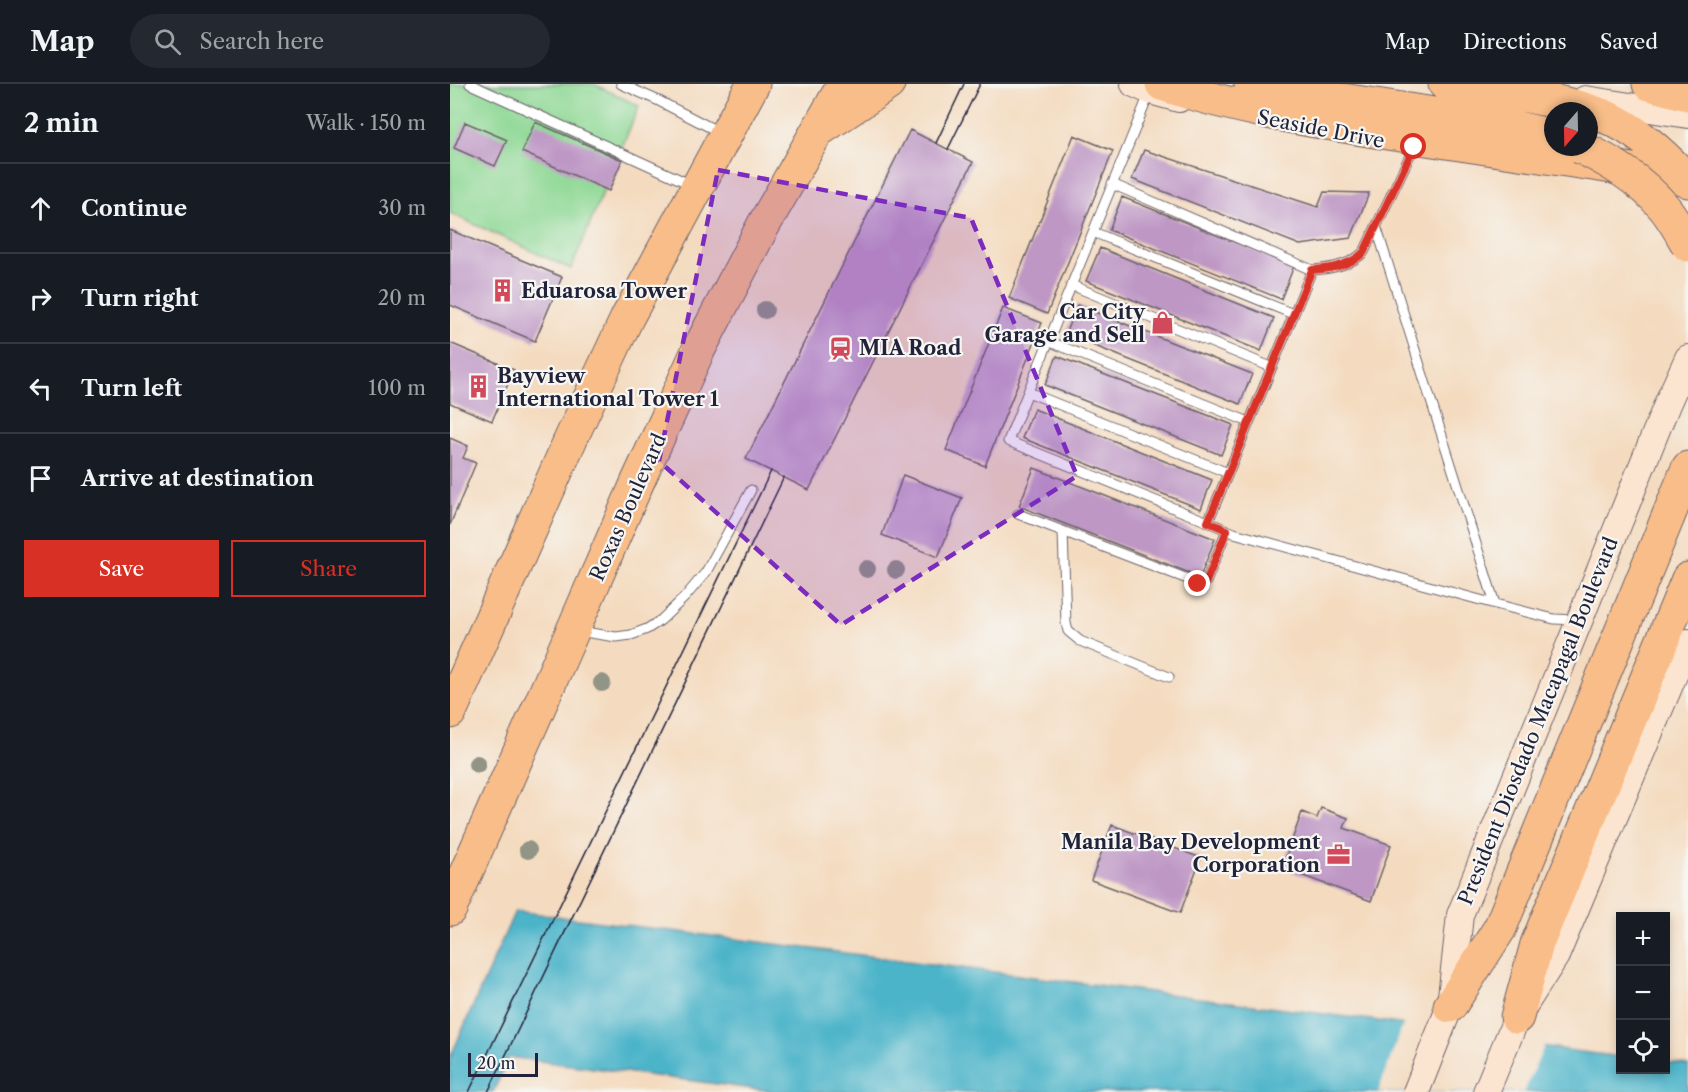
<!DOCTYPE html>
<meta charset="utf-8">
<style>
body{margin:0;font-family:"Libre Caslon Text",serif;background:#242831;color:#f1f3f6}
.controls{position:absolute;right:18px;bottom:18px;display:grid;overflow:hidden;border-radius:0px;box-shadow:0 3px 9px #0003}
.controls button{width:54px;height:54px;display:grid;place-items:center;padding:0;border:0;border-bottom:2px solid #363941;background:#171b24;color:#f1f3f6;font:30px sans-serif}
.compass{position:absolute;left:1094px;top:18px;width:54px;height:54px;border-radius:50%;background:#171b24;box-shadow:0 3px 9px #0003;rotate:200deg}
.scale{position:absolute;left:18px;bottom:15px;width:70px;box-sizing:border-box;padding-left:6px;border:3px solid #22223b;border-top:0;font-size:16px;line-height:21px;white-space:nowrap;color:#22223b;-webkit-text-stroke:4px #f6f6f2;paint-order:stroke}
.stop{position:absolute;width:18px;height:18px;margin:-14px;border:4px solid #d93025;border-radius:50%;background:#fff}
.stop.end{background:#d93025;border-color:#fff;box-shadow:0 2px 6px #0008}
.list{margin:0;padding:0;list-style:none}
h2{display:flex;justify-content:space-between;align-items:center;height:78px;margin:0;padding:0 24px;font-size:26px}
h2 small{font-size:20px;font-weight:400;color:#9ea1a6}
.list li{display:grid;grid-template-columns:39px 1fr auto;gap:18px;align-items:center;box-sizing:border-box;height:90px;padding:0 24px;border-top:2px solid #363941}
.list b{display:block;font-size:22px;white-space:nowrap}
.list em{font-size:20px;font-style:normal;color:#9ea1a6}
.actions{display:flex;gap:12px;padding:18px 24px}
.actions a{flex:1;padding:14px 0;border:2px solid #d93025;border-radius:0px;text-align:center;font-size:21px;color:#d93025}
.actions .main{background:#d93025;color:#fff}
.icon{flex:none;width:33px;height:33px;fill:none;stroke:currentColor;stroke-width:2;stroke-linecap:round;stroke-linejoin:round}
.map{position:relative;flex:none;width:1238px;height:1008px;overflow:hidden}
header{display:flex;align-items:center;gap:36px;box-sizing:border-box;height:84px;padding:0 30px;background:#171b24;border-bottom:2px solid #363941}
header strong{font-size:28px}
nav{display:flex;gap:33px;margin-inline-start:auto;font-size:21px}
.search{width:420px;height:54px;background:#242831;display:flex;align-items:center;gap:15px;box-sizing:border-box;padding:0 21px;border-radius:33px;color:#9ea1a6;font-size:22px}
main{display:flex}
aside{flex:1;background:#171b24}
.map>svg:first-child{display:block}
.green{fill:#8ed894;stroke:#587d68;stroke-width:1.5}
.water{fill:#4bb4c9;stroke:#366b82;stroke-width:1.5}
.pier{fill:#f4dbc0}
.building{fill:#be97c5}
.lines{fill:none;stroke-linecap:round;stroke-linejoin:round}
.lane-casing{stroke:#6c636a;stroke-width:11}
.secondary-casing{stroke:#6c636a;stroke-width:28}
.highway-casing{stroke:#6c636a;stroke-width:35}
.lane{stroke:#fff;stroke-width:9}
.secondary{stroke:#fce5d0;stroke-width:26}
.highway{stroke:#f8bd89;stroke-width:33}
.tram{stroke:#22223b;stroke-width:1.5}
.highway-bridge-casing{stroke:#6c636a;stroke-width:35;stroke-linecap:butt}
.highway-bridge{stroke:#f8bd89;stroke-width:33}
.tree{fill:#929486}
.route{stroke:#d93025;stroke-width:8}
.marked{fill:#7b2cbf;fill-opacity:0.2;stroke:#7b2cbf;stroke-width:4.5;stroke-dasharray:12 8;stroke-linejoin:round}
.labels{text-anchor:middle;stroke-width:4.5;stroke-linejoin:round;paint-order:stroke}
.street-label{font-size:20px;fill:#22223b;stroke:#f6f6f2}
.poi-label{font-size:20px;font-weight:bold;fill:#22223b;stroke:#f6f6f2;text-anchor:start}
</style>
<header>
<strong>Map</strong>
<div class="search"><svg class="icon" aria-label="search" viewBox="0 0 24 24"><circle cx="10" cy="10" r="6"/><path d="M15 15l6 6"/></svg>Search here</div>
<nav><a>Map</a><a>Directions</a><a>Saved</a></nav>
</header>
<main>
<aside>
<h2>2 min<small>Walk · 150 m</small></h2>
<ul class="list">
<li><svg class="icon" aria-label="ahead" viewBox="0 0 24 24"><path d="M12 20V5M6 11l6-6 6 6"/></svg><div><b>Continue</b></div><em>30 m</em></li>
<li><svg class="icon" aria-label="right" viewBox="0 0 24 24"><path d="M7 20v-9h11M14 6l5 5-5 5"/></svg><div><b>Turn right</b></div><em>20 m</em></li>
<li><svg class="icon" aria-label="left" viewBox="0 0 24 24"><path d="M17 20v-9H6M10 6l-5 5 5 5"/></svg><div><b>Turn left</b></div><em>100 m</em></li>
<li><svg class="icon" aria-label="arrive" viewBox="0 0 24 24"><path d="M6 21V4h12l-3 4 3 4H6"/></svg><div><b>Arrive at destination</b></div></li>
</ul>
<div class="actions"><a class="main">Save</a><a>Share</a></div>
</aside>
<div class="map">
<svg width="1238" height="1008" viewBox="0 0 1238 1008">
<rect width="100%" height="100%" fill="#f6f6f2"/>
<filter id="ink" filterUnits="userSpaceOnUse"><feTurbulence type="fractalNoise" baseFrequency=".0167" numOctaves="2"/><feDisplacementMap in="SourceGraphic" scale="12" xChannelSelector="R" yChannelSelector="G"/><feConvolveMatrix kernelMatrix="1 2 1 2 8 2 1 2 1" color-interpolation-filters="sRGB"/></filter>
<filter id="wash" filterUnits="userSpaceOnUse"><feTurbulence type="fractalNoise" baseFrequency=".008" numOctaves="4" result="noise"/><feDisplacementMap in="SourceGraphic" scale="24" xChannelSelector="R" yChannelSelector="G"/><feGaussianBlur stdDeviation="1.35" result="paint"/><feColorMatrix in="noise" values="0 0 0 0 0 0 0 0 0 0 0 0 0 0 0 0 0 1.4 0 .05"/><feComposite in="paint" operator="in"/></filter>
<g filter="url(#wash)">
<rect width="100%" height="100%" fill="#f4dbc0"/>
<path class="green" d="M 0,0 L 144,0 L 189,22 L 121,185 L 0,129 Z"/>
<path class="water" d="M 65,827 L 929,937 L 1124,967 L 1170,973 L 1170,986 L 1216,986 L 1216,978 L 1238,981 L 1238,1008 L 328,1008 L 59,973 L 43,1008 L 0,1008 L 0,974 Z"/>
<path class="pier" d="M 954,938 L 1095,960 L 1074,1008 L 928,1008 Z"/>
<g id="blocks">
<path class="building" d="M 15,38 L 57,56 L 45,82 L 4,64 Z
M 85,38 L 172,76 L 159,107 L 72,68 Z
M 460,46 L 523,78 L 359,406 L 296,375 Z
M 624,51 L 663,67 L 597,230 L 559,214 Z
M 694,66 L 868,123 L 874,108 L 919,109 L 901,154 L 850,161 L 682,95 Z
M 672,113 L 844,182 L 831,215 L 659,146 Z
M 0,146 L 112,193 L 85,257 L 0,221 Z
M 650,164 L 824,234 L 811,267 L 636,197 Z
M 627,221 L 802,290 L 790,320 L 615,250 Z
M 553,224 L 592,239 L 535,382 L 496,366 Z
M 0,259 L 64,286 L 42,337 L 0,319 Z
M 607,272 L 783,341 L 771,371 L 595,301 Z
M 584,325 L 762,396 L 751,425 L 572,354 Z
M 0,354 L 18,362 L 13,374 L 26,379 L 0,441 Z
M 584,384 L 765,455 L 750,493 L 569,422 Z
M 453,391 L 512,414 L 488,473 L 432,451 Z
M 871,724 L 898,734 L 894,744 L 941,761 L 921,817 L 832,784 L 852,728 L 867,734 Z
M 662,741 L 751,774 L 730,829 L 641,796 Z"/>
</g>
</g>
<g filter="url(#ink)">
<use href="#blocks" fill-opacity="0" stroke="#6c636a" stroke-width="1.5"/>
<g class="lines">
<defs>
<path id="lane" d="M 20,0 L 242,101
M 171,0 L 209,17 L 271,49
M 662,100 L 862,186 L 758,438 L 558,357 L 700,8
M 926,142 L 1045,520
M 643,148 L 843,230
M 862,186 C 879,185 901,181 914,168 L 964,63
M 621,201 L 821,283
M 598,257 L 799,338
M 578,308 L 778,389
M 568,430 L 748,499 L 756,498 L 777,446
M 758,438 L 784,449 L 1045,520 L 1104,535 L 1127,536
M 613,447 L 616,539 L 618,547 L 630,557 L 719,593
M 128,547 L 166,553 L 181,551 L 197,545 L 211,536 L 235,513 L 256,488 L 301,406"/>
<path id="secondary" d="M 684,0 L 700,7 L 729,15
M 1135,15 L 1238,31
M 966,1008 L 1000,922 L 1010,831 L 1218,318 L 1238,274
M 1036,1008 L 1067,933 L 1106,872 L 1238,558"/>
<path id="highway" d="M 712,0 C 783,24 857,36 931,48 C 1033,64 1136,78 1238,95
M 801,0 L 860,11 L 1050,40 L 1103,52
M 995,0 C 1047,8 1119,14 1167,38 C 1194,52 1217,74 1238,97
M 1199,0 L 1238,10
M 372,44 L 438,0
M 0,628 L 118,361 L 177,234 L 303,0
M 0,825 L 123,546 L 188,397 L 248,267 L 313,142 L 394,0
M 1000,922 L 1050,844 L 1238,384
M 1067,933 L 1087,860 L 1238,495"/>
</defs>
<use href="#lane" class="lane-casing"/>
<use href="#secondary" class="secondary-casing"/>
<use href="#highway" class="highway-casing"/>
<use href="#lane" class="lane"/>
<use href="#secondary" class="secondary"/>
<use href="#highway" class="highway"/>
<path class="tram" d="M 486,59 L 514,0
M 498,65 L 530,0
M 19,1008 L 321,387
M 38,1008 L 334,393"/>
<defs>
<path id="highway-bridge" d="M 1130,63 C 1160,77 1190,96 1212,121 C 1222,132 1230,147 1238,161"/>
</defs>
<use href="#highway-bridge" class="highway-bridge-casing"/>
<use href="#highway-bridge" class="highway-bridge"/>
</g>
<g class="tree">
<circle cx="315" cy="226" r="9"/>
<circle cx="417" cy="485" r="9"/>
<circle cx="446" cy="486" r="9"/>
<circle cx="152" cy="599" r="9"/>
<circle cx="27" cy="680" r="9"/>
<circle cx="78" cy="766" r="9"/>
</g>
</g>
<g class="lines" filter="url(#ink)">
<path class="route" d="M 748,500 L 756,498 L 777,446 L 758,438 L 862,186 C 879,185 902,181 914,168 L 964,63"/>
</g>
<path class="marked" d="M 268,86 L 521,134 L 627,392 L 391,541 L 209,377 Z"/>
<defs>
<symbol id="building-bare" viewBox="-9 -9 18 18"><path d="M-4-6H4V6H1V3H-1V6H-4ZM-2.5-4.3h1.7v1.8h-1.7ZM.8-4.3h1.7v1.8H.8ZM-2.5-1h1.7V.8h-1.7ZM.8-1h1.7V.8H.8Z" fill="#d1495b" stroke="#f6f6f2" stroke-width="2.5" paint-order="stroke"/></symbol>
<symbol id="shop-bare" viewBox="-9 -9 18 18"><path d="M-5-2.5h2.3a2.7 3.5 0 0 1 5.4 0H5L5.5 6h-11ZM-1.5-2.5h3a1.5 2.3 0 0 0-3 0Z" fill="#d1495b" stroke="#f6f6f2" stroke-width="2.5" paint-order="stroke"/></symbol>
<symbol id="station-bare" viewBox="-9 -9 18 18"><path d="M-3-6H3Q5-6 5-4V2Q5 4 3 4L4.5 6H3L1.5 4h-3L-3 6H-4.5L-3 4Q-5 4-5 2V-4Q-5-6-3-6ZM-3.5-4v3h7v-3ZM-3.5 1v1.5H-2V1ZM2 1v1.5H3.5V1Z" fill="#d1495b" stroke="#f6f6f2" stroke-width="2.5" paint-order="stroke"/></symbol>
<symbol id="office-bare" viewBox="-9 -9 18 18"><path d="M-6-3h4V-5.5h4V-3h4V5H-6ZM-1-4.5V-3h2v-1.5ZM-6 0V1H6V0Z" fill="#d1495b" stroke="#f6f6f2" stroke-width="2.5" paint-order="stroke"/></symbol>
</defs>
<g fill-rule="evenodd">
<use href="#building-bare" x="36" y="190" width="33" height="33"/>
<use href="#shop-bare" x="696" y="222" width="33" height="33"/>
<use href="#station-bare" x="374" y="248" width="33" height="33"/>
<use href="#building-bare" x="12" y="286" width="33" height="33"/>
<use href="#office-bare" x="872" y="754" width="33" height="33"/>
</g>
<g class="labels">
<g class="street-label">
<text transform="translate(871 45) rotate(11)" y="7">Seaside Drive</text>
<text transform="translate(178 423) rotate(-66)" y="7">Roxas Boulevard</text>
<text transform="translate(1088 637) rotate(-68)" y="7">President Diosdado Macapagal Boulevard</text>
</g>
<g class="poi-label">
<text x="71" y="214">Eduarosa Tower</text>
<text x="695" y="235" text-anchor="end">Car City<tspan x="695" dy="23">Garage and Sell</tspan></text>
<text x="409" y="271">MIA Road</text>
<text x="47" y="299">Bayview<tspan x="47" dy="23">International Tower 1</tspan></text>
<text x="870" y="765" text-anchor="end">Manila Bay Development<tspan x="870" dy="23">Corporation</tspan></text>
</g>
</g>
</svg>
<div class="controls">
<button>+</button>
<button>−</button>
<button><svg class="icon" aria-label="locate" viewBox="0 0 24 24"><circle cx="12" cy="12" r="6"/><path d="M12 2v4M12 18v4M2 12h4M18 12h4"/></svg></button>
</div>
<svg class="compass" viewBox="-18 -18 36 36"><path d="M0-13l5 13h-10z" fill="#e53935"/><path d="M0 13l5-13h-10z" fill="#9ea1a6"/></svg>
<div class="scale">20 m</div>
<div class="stop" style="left:964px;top:63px"></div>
<div class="stop end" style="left:748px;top:500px"></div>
</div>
</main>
